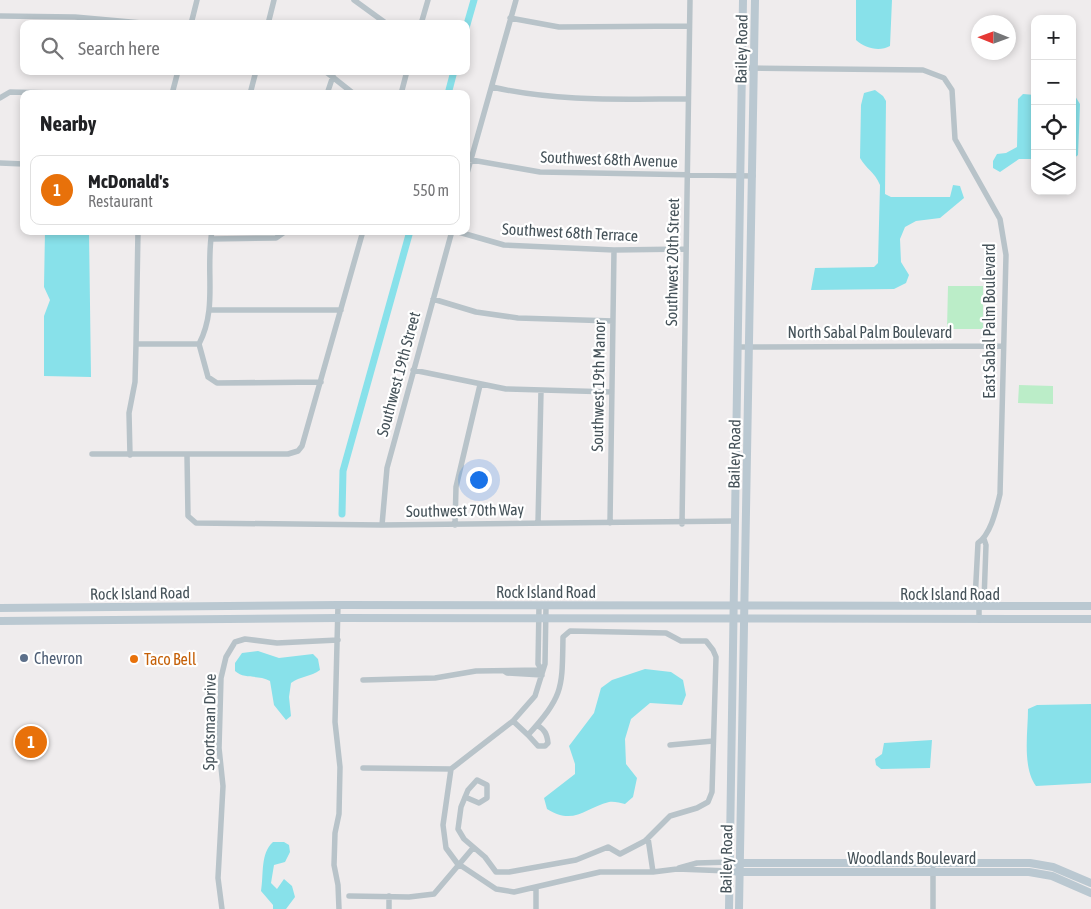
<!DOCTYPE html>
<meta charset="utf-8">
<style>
body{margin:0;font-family:"Asap Condensed",sans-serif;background:#f2f2f2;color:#202124}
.controls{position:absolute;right:15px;top:15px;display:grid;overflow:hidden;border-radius:10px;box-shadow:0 2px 8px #0003}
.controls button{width:45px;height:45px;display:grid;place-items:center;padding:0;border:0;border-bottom:1px solid #e0e0e0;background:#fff;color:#202124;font:25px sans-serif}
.compass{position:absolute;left:971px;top:15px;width:45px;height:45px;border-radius:50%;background:#fff;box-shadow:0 2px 8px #0003;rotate:271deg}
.you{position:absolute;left:478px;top:479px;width:18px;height:18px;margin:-12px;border:4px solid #fff;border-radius:50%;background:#1a73e8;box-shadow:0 0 0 8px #1a73e833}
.badge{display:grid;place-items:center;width:32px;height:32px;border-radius:50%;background:#1c86da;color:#fff;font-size:16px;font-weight:700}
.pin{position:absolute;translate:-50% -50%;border:2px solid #fff;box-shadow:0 1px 5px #0006}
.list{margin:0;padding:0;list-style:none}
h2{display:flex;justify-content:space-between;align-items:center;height:65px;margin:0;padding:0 20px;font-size:21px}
h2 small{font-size:16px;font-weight:400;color:#757577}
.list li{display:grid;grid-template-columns:32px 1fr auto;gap:15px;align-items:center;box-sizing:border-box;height:70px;margin:0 10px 10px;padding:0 10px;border:1px solid #e0e0e0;border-radius:10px}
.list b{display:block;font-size:19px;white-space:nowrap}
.list p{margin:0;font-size:16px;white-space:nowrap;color:#757577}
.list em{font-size:16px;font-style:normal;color:#757577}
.icon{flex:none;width:28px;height:28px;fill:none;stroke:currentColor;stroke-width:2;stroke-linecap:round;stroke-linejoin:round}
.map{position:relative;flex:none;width:1091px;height:909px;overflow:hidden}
.search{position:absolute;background:#fff;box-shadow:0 2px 8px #0003;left:20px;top:20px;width:450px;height:55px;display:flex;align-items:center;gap:12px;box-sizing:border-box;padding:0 18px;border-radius:10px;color:#757577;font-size:19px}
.panel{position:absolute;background:#fff;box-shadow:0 2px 8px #0003;left:20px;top:90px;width:450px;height:145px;border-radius:10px}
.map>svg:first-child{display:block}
.green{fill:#bbedc8}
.water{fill:#88e1ea}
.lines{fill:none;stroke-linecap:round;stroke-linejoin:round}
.canal{stroke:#88e1ea;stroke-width:7}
.street{stroke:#b8c3c9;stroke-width:5.5}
.secondary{stroke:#bac8d1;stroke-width:8}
.service-dot{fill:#5c6f8a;stroke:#fff;stroke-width:2}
.food-dot{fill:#e8710a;stroke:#fff;stroke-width:2}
.labels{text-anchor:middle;stroke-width:4.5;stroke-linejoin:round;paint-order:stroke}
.street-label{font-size:16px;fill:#455259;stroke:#fff}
.service-label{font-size:16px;fill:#4e5e75;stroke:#fff;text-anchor:start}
.food-label{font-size:16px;fill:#c56008;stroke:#fff;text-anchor:start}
</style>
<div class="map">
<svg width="1091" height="909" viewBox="0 0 1091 909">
<rect width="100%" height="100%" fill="#efeced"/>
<path class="green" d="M 948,286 L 983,286 L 983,329 L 947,329 Z
M 1019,385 L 1053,386 L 1053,404 L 1018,403 Z"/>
<path class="water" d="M 856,0 L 892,0 L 890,46 C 879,52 865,48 856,40 Z
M 875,90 L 883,96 L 886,101 L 885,194 L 891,197 L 950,197 L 953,185 L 960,186 L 964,198 L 940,218 L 916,221 L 905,227 L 900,239 L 901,262 L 909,275 L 906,283 L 894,289 L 811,290 L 815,268 L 874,267 L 878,263 L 880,185 C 874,171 867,170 860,158 L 861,105 L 864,93 Z
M 1023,94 L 1035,95 L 1035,159 L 1019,159 L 1000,172 L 993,168 L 993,161 L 997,154 L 1006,153 L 1017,147 L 1018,99 Z
M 1072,96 L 1075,96 L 1080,104 L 1078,155 L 1072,160 Z
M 45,231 L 89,231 L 91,377 L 44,376 L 44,316 L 50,300 L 44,287 Z
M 258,651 L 279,658 L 313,654 L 318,659 L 320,670 C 311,677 300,676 291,683 L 289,697 L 291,716 L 286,720 L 274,705 L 270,681 C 258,674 245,680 235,671 L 235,663 L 242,653 Z
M 645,669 L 671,672 L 683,680 L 686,695 L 682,705 L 650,703 L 631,719 L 625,739 L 626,764 L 637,778 L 633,797 L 625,804 C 620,803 614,801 609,802 C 585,808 574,826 547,809 L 544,798 L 575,774 L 575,764 L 569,746 L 594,713 L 601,688 L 612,680 Z
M 1091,704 L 1091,783 L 1036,786 C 1022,767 1028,732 1028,709 L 1037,705 Z
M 932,740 L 930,768 L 881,769 L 876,765 L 875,759 L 882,754 L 884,743 Z
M 273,842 L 284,842 L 289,845 L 290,852 L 285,862 L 274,865 L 271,883 L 277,889 L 284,879 L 292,886 L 295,897 L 286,909 L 273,909 L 273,905 L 261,891 C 264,874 260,854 273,842 Z"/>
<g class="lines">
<path class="canal" d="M 466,28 L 474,0
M 448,94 L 454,71
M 342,514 L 343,471 L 410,231"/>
<path class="street" d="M 354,0 L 387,24
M 0,16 L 75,17 L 153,24
M 510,18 L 559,27 L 689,26
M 191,24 L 197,0
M 268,24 L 274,0
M 421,24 L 428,0
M 742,68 L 923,70 L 944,78 L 952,90 L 955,139 L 1000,219 L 1006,255 L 1000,494 C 996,510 991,534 978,543 L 975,600 L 979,608 L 979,620
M 325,71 L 354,94
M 492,87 C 557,102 622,99 688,99
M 172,94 L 178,71
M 250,94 L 256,71
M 327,94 L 333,76
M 401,94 L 407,71
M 0,98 L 10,92 L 101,94
M 466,159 L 540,172 L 753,176
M 0,163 L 24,164
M 466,177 L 516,0
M 455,231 L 504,245 L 614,250 L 686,249
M 211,239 L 276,238 L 286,231
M 433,299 L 476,312 L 518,318 L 613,321
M 210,310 L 341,310
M 136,344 L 199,344
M 199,344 L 208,377 L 217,383 L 321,382
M 199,344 C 218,308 205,270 212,231
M 738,347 L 1003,346
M 413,370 L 506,389 L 612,392
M 92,454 L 288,454 L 298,451 L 302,446 L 363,231
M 130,455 L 129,413 L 135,382 L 136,344 L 138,231
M 187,455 L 188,516 L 196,523 L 382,525 L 735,521
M 538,523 L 541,391
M 610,523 L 614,250
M 682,524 L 690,0
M 382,525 L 387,468 L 452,231
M 455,525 L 456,487 L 480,385
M 338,605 L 335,722 L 340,767 L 339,814 L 335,833 L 334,865 L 338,885 L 339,909
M 539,606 L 538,664 L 542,670
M 546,606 L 545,664 L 535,696 L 513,721 L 451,769 L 443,825 L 446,848 L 457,863 L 496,889 L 514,892 L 600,872 L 653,872 L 677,869 L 729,871
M 979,607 L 984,600 L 986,545 L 984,539
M 504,671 L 507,673 L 542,675
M 363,680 L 435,678 L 476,671 L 542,670
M 513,721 L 528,735
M 670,745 L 713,741
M 363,768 L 451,769
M 465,797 L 479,803 L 487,798 L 487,785 L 477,780 L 468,790 L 461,807 L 458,829 L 464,839 L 485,857 L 496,872 L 509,872 L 576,860 L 608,847 L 620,854 L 645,841 L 670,816 L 697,808 L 708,802 L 712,792 L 716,657 L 713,650 L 706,641 L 681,641 L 666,633 L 570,631 L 563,637 C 562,689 564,695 528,735 L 538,746 L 545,746 L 548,743 C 547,734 545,730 537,725
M 648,838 L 653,872
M 679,868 L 697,863 L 730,862
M 933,869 L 933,909
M 536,888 L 536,909
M 349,896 L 409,897 L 434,894 L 473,848
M 389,896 L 389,909
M 222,909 L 218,878 L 223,786 L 219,748 L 221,678 L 226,657 L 235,642 L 245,639 L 277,643 L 338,640"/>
<path class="secondary" d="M 0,608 L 338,605 L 1091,606
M 0,621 L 338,618 L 1091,619
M 737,863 L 1030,863 L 1053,867 L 1091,883
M 737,872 L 1029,872 L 1052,876 L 1091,893
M 729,909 L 743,0
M 739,909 L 755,0"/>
</g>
<circle class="service-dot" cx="24" cy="658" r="5"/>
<circle class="food-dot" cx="134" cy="659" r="5"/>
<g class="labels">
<g class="street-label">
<text transform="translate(741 49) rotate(-89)" y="6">Bailey Road</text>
<text transform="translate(609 159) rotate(2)" y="6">Southwest 68th Avenue</text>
<text transform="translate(570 232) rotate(3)" y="6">Southwest 68th Terrace</text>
<text transform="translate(672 262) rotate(-89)" y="6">Southwest 20th Street</text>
<text transform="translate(989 321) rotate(-90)" y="6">East Sabal Palm Boulevard</text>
<text x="870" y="338">North Sabal Palm Boulevard</text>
<text transform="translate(398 374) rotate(-75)" y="6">Southwest 19th Street</text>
<text transform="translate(598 386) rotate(-89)" y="6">Southwest 19th Manor</text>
<text transform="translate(734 454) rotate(-89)" y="6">Bailey Road</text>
<text transform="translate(465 510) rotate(-1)" y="6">Southwest 70th Way</text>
<text x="546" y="598">Rock Island Road</text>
<text transform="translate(140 593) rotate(-1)" y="6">Rock Island Road</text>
<text x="950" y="600">Rock Island Road</text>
<text transform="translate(209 722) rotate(-89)" y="6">Sportsman Drive</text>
<text x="912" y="864">Woodlands Boulevard</text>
<text transform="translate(726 859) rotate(-89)" y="6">Bailey Road</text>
</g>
<g class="service-label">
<text x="34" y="664">Chevron</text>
</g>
<g class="food-label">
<text x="144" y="665">Taco Bell</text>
</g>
</g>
</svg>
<div class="controls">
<button>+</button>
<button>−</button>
<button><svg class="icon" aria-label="locate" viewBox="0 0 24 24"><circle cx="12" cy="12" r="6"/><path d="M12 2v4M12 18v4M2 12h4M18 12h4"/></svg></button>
<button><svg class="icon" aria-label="layers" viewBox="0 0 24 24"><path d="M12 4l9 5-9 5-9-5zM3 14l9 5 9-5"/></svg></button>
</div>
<svg class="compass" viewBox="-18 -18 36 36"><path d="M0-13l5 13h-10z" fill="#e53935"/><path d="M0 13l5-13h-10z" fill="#757577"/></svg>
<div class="you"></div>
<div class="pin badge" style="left:31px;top:742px;background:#e8710a">1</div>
<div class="search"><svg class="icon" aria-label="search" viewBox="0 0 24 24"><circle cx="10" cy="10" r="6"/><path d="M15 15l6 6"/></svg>Search here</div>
<section class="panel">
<h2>Nearby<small></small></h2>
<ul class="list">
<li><span class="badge" style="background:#e8710a">1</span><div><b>McDonald's</b><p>Restaurant</p></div><em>550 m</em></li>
</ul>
</section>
</div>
